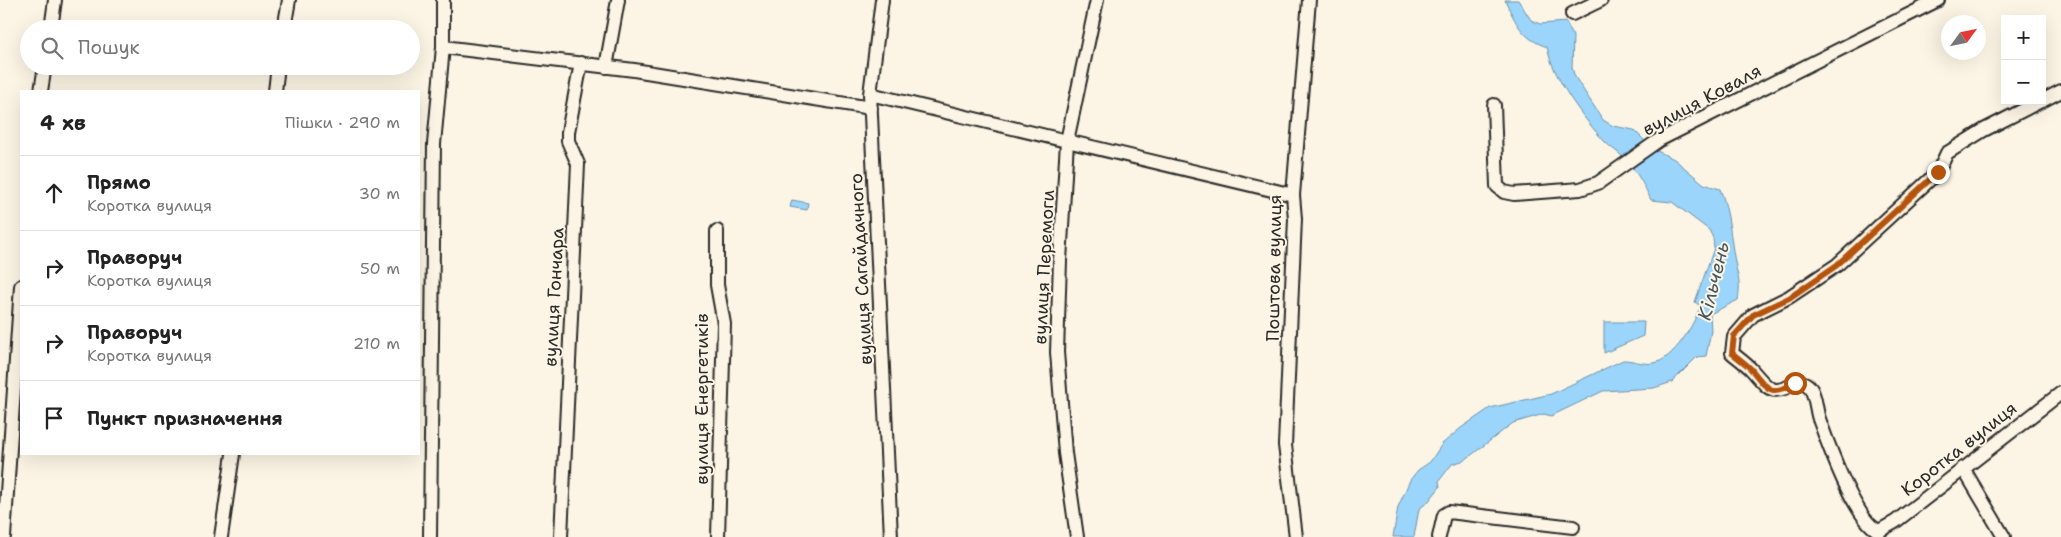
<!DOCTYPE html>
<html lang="uk">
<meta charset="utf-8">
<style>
body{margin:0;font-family:"Shantell Sans",sans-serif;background:#f2f2f2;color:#222}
.controls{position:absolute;right:15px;top:15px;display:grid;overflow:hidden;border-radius:0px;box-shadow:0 5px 20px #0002}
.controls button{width:45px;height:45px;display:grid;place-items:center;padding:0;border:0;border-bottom:1px solid #e0e0e0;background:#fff;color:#222;font:25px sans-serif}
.compass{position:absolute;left:1941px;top:15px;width:45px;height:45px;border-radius:50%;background:#fff;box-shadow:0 5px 20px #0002;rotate:57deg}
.stop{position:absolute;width:15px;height:15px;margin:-11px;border:4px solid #b45309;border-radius:50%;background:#fff}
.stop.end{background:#b45309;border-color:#fff;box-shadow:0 1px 5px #0008}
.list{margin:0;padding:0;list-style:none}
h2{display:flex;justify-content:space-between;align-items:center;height:65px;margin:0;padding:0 20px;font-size:21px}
h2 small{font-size:16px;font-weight:400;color:#767676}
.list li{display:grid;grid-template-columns:32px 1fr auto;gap:15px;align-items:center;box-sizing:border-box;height:75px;padding:0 20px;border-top:1px solid #e0e0e0}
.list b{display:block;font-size:19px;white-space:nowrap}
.list p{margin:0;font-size:16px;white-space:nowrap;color:#767676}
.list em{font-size:16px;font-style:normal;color:#767676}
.icon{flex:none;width:28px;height:28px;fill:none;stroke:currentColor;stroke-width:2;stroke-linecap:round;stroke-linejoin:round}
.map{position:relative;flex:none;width:2061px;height:537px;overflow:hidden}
.search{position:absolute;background:#fff;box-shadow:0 5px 20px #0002;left:20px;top:20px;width:400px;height:55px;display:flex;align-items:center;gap:12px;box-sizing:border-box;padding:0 18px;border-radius:28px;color:#767676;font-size:19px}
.panel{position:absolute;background:#fff;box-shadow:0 5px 20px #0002;left:20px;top:90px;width:400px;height:365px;border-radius:0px}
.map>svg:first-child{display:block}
.water{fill:#9bd5fb;stroke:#6e91a8}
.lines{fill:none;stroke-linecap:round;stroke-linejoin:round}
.minor-casing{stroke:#2b2b2b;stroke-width:16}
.minor{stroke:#fcf5e5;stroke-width:12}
.route{stroke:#b45309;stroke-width:6}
.labels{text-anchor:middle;stroke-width:4;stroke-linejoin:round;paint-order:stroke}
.street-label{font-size:18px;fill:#2b2b2b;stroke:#fcf5e5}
.water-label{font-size:19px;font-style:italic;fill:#47565f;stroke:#fcf5e5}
</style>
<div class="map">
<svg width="2061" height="537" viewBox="0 0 2061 537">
<rect width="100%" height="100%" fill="#fcf5e5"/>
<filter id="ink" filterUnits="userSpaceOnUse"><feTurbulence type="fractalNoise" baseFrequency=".02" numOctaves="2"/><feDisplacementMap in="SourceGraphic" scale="10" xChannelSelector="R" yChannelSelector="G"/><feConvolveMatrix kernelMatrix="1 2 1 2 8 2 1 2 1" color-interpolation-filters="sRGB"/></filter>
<g filter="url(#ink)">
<path class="water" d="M 1505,0 L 1518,0 L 1531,20 L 1540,24 L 1566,22 L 1573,36 L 1572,68 L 1575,77 L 1603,120 L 1613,126 L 1634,130 L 1653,149 L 1674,159 L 1704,184 L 1720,189 C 1730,213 1730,237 1735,262 C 1738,278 1741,283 1738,300 L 1710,314 L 1711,331 L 1706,356 L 1697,357 L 1672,382 L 1654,388 L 1603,391 L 1551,416 L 1544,414 L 1513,423 L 1465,460 L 1452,464 L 1439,481 L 1440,487 L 1428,502 L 1419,509 L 1414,537 L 1393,537 L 1398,507 L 1410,480 L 1418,470 L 1430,462 L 1442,444 L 1461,428 L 1490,408 L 1551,394 L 1623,360 C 1634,360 1643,365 1654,363 C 1673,360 1695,324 1700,306 L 1695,302 L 1714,248 L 1713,238 L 1709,230 L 1672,202 L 1651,200 C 1644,185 1635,168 1623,157 C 1618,152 1611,148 1605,142 C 1584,119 1553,79 1547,47 C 1521,38 1516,23 1505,0 Z
M 792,200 L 808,203 L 807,210 L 790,207 Z
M 1604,322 L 1644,322 L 1643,336 L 1604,353 Z"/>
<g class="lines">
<defs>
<path id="minor" d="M 882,0 L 870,94 L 891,537
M 1572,14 L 1601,0
M 51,29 L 55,0
M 284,29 L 289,0
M 443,47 L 634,70 L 871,108
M 606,67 L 618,0
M 41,91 L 45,66
M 275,91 L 278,66
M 870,94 L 1293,195
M 2042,101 L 2061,91
M 1494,105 L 1497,186 L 1504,192 L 1514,194 L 1580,189 L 1598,183 L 1659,140 L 1938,0
M 717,231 L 717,285 L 724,324 L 718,537
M 1963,468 L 2004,537
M 1879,531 C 1856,522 1828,444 1819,419 C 1816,410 1816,398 1811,389 C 1808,384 1805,383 1799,381 C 1771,398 1769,389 1751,369 C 1745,363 1738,358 1732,353 L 1734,337 L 1753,315 L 1789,297 L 1837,265 L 1938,172 L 1947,153 L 1984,130 L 2041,101
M 4,537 L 21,286
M 221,537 L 233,454
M 430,537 L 434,144 L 443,47 L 443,0
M 561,537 L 578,164 L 568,141 L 568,132 L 581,63
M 1077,537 L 1065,453 L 1057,352 L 1060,261 L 1067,141 L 1097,0
M 1296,537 L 1285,445 L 1295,219 L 1293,195 L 1309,0
M 1439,537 L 1444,515 L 1449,512 L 1573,527
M 1878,537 L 1879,531 L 1895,522 L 2061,393"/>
</defs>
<use href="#minor" class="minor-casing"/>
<use href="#minor" class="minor"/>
</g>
</g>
<g class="lines" filter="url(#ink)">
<path class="route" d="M 1795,383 C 1768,398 1767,387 1750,368 C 1745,363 1738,358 1732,353 L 1734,336 L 1753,315 L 1789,298 L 1837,265 L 1938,172"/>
</g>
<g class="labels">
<g class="street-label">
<text transform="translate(1702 100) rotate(-28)" y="6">вулиця Коваля</text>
<text transform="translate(1044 267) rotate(-87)" y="6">вулиця Перемоги</text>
<text transform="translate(1274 268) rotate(-89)" y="6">Поштова вулиця</text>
<text transform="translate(861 269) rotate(-93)" y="6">вулиця Сагайдачного</text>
<text transform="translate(554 297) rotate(-87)" y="6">вулиця Гончара</text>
<text transform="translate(702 399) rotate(-90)" y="6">вулиця Енергетиків</text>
<text transform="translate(1959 449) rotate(-38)" y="6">Коротка вулиця</text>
</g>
<g class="water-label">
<text transform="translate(1713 281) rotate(-76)" y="7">Кільчень</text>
</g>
</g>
</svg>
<div class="controls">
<button>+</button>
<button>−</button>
</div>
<svg class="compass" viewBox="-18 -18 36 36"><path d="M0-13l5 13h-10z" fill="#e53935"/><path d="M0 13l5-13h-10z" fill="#767676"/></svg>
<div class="stop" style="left:1795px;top:383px"></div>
<div class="stop end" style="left:1938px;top:172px"></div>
<div class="search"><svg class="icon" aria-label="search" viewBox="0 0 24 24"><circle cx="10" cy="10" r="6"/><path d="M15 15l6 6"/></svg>Пошук</div>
<section class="panel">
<h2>4 хв<small>Пішки · 290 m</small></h2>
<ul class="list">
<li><svg class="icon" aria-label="ahead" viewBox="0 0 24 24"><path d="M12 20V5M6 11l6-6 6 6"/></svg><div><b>Прямо</b><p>Коротка вулиця</p></div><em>30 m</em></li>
<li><svg class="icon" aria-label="right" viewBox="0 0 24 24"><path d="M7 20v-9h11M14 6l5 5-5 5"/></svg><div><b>Праворуч</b><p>Коротка вулиця</p></div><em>50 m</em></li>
<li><svg class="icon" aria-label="right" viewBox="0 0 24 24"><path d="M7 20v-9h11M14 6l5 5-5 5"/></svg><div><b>Праворуч</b><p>Коротка вулиця</p></div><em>210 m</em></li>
<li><svg class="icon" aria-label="arrive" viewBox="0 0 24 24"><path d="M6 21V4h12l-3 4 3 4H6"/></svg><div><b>Пункт призначення</b></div></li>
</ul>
</section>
</div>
